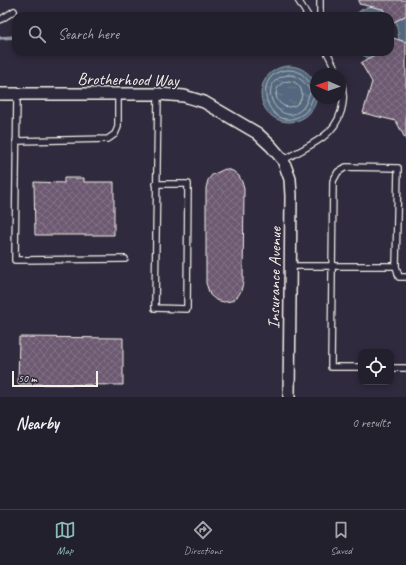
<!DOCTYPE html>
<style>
body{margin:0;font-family:Caveat,sans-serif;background:#2b2836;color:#f1f3f6}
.controls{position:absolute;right:12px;bottom:12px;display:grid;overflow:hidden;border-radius:8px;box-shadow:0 2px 6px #0003}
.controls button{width:36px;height:36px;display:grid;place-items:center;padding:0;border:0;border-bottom:1px solid #403e4a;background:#23202e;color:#f1f3f6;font:20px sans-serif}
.compass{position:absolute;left:310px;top:68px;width:36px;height:36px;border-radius:50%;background:#23202e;box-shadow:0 2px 6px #0003;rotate:272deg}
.scale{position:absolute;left:12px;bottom:10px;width:86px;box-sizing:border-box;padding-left:4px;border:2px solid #f4f1e8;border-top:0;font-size:11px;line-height:14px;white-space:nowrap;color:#f4f1e8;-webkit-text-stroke:3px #2f2a3d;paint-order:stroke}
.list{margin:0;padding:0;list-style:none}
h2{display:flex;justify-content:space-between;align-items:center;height:52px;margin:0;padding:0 16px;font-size:17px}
h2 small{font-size:13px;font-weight:400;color:#a3a3aa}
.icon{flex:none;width:22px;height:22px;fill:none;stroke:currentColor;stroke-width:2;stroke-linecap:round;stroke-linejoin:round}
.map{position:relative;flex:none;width:406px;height:397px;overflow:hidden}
.search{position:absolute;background:#23202e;box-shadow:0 2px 6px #0003;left:12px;right:12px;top:12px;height:44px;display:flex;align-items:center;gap:10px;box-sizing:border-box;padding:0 14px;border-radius:12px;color:#a3a3aa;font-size:15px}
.sheet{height:112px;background:#23202e}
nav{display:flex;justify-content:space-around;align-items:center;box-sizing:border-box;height:56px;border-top:1px solid #403e4a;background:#23202e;font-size:11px;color:#a3a3aa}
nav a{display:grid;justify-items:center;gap:2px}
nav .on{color:#8bbbb9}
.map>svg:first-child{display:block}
.water{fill:url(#water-ripples);stroke:#939ea8}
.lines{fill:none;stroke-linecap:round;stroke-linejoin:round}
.shore{stroke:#b4babe;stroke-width:1}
.stream{stroke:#939ea8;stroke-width:3.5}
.building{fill:url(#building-cross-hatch);stroke:#f4f1e8}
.service-casing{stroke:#f4f1e8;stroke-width:8}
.minor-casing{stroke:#f4f1e8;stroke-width:14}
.service{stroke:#2f2a3d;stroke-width:5.5}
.minor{stroke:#2f2a3d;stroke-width:11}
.labels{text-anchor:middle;stroke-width:3;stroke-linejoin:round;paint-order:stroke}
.street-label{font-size:17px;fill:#f4f1e8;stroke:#2f2a3d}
</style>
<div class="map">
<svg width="406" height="397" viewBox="0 0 406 397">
<defs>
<pattern id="water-ripples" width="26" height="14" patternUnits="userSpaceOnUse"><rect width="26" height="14" fill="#53677e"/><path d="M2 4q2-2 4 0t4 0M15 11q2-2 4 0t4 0" fill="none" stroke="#6c7d90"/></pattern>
<pattern id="building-cross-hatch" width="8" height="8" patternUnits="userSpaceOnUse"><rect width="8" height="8" fill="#6d5a72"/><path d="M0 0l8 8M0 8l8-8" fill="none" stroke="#827286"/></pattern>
</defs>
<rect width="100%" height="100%" fill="#2f2a3d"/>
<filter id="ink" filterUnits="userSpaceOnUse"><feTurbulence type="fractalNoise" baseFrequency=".025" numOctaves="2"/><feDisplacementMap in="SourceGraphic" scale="8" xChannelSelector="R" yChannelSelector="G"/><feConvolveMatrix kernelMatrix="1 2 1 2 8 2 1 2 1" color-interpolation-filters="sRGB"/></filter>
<g filter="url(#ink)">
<path class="water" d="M 371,6 L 383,9 L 387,16 L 354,16 L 361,10 Z
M 406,16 L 406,42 L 399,40 L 396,21 Z
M 357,52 L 379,52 L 368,58 Z
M261 94a28 28 0 1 1 56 0a28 28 0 1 1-56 0Z"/>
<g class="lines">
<path class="shore" d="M 288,75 C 300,75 304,83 311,91 C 308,96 307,103 303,108 C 280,132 251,81 288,75 Z
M276 94a13 13 0 1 1 26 0a13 13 0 1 1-26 0Z
M 316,86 C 307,85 305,69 288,70 C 247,72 269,138 303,114 C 311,109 310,100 316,94"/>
<path class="stream" d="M 0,38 L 16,37"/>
</g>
<path class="building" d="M 359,0 L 406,0 L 406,15 L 391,24 L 390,16 L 387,16 L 383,9 L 359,4 Z
M 393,38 L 406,42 L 406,140 L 396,121 L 363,113 L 372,82 L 361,63 L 379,52 L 390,52 L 390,47 Z
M 225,169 L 233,171 L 239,176 L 242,182 L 244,188 L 243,283 L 241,291 L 238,296 L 231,301 L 224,302 L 216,300 L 210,295 L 206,283 L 206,188 L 208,180 L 212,175 Z
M 64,178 L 84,178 L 84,182 L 114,182 L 114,235 L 35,235 L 34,182 L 64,183 Z
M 19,337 L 123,338 L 123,385 L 18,384 Z"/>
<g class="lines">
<defs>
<path id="service" d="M 298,0 L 308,16
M 320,16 L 320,0
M 0,20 L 14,11
M 327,52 L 338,74
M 17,94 L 15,260 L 125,259
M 16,141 L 108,139 L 115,134 L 118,127 L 118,94
M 283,160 C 296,153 311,146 323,137 C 341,124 348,100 340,79
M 156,184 L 188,184 L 187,309 L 155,308 L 158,94
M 291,266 L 396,266
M 361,367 L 331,367 L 333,181 L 338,172 L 346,167 L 398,168 L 396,266 L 399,277 L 406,277
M 391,368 L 406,368"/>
<path id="minor" d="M 0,94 L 158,94 L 184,96 L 204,102 L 257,133 L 271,146 L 283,160 L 290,179 L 291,196 L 289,397"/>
</defs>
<use href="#service" class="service-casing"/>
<use href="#minor" class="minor-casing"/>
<use href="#service" class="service"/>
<use href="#minor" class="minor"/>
</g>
</g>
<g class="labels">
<g class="street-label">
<text transform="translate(128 79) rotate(1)" y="6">Brotherhood Way</text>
<text transform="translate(274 278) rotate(-89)" y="6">Insurance Avenue</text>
</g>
</g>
</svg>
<div class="controls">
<button><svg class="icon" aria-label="locate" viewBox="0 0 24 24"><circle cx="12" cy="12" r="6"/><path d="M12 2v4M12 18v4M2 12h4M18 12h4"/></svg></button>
</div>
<svg class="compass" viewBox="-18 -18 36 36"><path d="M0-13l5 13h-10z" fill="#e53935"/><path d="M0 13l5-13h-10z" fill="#a3a3aa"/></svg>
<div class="scale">50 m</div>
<div class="search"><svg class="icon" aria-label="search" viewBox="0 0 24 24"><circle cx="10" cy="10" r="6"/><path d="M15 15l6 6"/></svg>Search here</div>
</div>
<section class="sheet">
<h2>Nearby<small>0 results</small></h2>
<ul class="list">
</ul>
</section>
<nav>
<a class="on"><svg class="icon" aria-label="map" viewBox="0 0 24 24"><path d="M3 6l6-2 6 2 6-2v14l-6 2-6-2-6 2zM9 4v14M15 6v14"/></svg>Map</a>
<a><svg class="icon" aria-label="directions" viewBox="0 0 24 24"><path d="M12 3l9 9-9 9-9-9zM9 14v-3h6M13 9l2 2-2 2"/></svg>Directions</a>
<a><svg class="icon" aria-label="saved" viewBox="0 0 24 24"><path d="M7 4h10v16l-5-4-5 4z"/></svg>Saved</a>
</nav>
